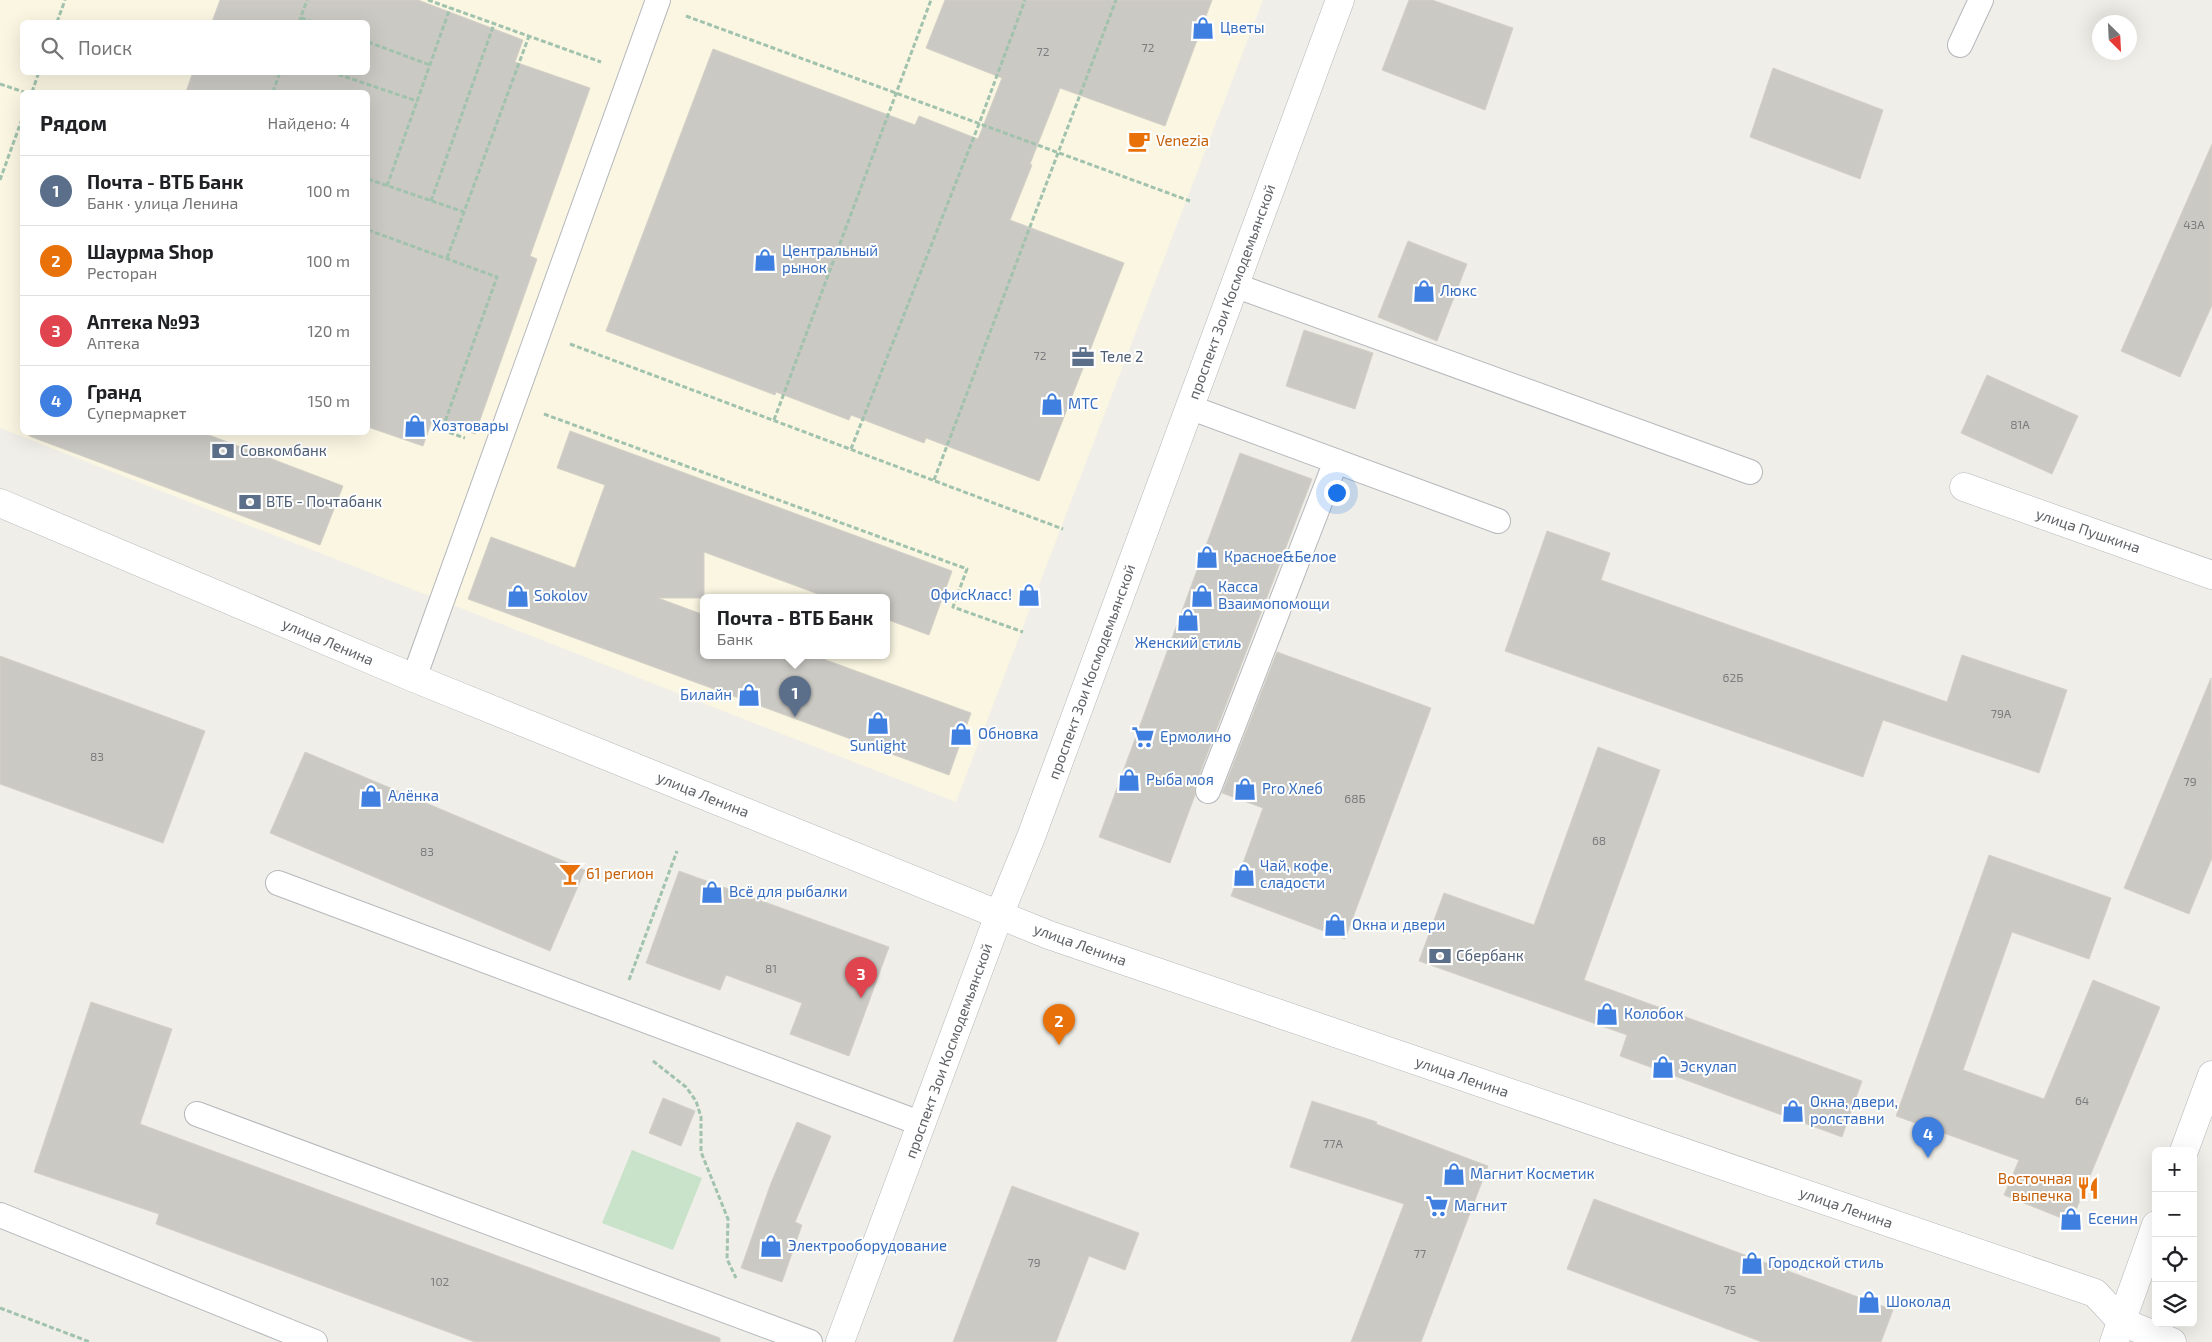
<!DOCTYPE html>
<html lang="ru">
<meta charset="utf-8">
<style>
body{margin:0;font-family:"Exo 2",sans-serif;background:#f2f2f2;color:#202124}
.controls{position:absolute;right:15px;bottom:15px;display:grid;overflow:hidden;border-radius:8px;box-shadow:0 5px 20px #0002}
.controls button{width:45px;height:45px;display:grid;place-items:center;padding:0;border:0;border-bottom:1px solid #e0e0e0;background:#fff;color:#202124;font:25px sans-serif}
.compass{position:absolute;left:2092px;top:15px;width:45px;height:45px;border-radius:50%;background:#fff;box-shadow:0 5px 20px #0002;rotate:156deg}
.you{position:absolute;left:1336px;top:492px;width:18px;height:18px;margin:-12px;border:4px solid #fff;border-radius:50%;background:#1a73e8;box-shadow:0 0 0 8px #1a73e833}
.badge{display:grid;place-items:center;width:32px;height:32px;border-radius:50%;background:#d93025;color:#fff;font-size:16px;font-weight:700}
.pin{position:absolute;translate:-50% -41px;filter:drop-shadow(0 1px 2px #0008)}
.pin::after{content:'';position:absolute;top:26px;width:18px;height:15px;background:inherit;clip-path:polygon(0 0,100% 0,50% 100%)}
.popup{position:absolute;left:700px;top:594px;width:190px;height:65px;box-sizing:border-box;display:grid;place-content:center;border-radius:8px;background:#fff;filter:drop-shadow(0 1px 4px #0005);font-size:16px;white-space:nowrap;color:#757577}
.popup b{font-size:19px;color:#202124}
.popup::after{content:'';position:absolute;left:50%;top:100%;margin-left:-10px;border:10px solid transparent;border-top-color:#fff}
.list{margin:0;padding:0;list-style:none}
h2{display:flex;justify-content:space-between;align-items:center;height:65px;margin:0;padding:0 20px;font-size:21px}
h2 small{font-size:16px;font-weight:400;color:#757577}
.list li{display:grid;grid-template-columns:32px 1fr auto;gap:15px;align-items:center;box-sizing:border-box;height:70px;padding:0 20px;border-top:1px solid #e0e0e0}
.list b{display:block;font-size:19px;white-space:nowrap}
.list p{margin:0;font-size:16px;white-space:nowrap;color:#757577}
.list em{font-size:16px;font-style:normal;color:#757577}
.icon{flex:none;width:28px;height:28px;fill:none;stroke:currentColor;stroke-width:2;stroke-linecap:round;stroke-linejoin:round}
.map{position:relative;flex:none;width:2212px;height:1342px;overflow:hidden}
.search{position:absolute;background:#fff;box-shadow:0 5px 20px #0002;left:20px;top:20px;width:350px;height:55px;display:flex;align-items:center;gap:12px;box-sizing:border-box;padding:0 18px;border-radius:8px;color:#757577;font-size:19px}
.panel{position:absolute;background:#fff;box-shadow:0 5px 20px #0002;left:20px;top:90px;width:350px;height:345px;border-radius:8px}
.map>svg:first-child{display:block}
.commercial{fill:#faf6e2;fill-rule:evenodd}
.green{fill:#c8e3ca}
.building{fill:#cbc9c4;stroke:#d3d0c7}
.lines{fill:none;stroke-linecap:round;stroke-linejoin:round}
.lane-casing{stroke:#b5b7bb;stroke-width:26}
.street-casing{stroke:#b5b7bb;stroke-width:29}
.secondary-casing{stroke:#b4b6ba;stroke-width:29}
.path{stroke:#a1c2ad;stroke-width:3;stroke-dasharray:5 2.5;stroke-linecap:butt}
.lane{stroke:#fff;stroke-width:24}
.street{stroke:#fff;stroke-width:28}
.secondary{stroke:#fff;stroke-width:28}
.labels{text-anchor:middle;stroke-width:4;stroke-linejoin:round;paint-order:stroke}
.number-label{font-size:12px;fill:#7a7c7e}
.shop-label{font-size:15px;fill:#366cbe;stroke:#fff;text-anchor:start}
.food-label{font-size:15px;fill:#c56008;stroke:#fff;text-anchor:start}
.street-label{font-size:15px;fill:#5f6266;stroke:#fff}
.service-label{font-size:15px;fill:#4e5e75;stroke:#fff;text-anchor:start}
</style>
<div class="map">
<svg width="2212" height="1342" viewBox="0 0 2212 1342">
<rect width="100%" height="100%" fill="#efeee8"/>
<path class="commercial" d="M 0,0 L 1263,0 L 956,802 L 0,428 ZM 22,22 L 368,22 L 368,72 L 22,72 ZM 22,92 L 368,92 L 368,432 L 22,432 ZM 704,598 L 886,598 L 886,656 L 704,656 Z"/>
<path class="green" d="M 632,1150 L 702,1178 L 673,1250 L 602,1223 Z"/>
<path class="building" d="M 220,0 L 418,0 L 523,40 L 515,62 L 590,88 L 530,256 L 537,259 L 475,434 L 433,418 L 423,446 L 368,427 L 368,92 L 186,92 L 193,72 L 368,72 L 368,22 L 212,22 Z
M 945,0 L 1212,0 L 1165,126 L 1060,88 L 1030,164 L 1032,165 L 1010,220 L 1124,263 L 1039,481 L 926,438 L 924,443 L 851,415 L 849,420 L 776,392 L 775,395 L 606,331 L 713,49 L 915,125 L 919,116 L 978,139 L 1002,78 L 926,48 Z
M 1409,0 L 1432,0 L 1513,28 L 1485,110 L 1382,70 Z
M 1773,68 L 1883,110 L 1860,179 L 1750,137 Z
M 2212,144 L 2212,305 L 2180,377 L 2121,351 Z
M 1408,241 L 1467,264 L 1437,341 L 1378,317 Z
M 1304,330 L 1373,353 L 1355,409 L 1286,386 Z
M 1987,375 L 2078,416 L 2052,474 L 1961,433 Z
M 570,431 L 952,571 L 929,635 L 886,619 L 886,598 L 829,598 L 704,552 L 704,598 L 658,598 L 704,615 L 704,656 L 815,656 L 971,713 L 949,775 L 468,599 L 491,537 L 575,568 L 605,485 L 557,468 Z
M 30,432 L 201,432 L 343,486 L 320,545 L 29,436 Z
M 1240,453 L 1312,479 L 1195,786 L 1195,795 L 1170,863 L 1099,837 Z
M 1547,531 L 1610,553 L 1601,580 L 1947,702 L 1962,655 L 2067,690 L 2039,773 L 1883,720 L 1863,777 L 1505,651 Z
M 1277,652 L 1431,708 L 1345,939 L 1231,896 L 1263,808 L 1222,793 Z
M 0,656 L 205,731 L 163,843 L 0,784 Z
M 2211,678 L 2212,858 L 2189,914 L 2124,888 Z
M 1598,747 L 1660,770 L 1584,980 L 1862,1081 L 1842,1137 L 1620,1056 L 1627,1035 L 1419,961 L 1444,893 L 1534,925 Z
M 305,752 L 585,870 L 550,951 L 270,833 Z
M 1989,855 L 2111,898 L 2089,959 L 2012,932 L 1963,1070 L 2044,1099 L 2093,980 L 2160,1007 L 2071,1222 L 2004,1195 L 2019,1160 L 1896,1116 Z
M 679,871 L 889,947 L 849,1056 L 790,1034 L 802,1003 L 726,975 L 720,990 L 646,963 Z
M 91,1002 L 172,1029 L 140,1124 L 720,1338 L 720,1342 L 475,1342 L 156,1224 L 159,1214 L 34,1172 Z
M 663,1098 L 695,1111 L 681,1146 L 649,1133 Z
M 1312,1101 L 1377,1122 L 1376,1124 L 1488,1166 L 1421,1342 L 1351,1342 L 1404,1204 L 1290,1167 Z
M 797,1122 L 831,1136 L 795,1222 L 802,1225 L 782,1282 L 741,1268 L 771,1183 Z
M 1012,1186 L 1139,1233 L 1125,1270 L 1089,1256 L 1056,1342 L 953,1342 Z
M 1594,1199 L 1893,1310 L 1881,1342 L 1762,1342 L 1567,1269 Z"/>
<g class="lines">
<defs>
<path id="lane" d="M 1960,45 L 1981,0
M 1234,285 L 1750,472
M 1189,407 L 1498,521
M 414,678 L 658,0
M 1208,791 L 1336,461
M 278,883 L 922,1124
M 197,1114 L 810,1342
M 0,1215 L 315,1342"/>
<path id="street" d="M 1964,487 L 2212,575"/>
<path id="secondary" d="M 0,503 L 414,678 L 1049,935 L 2095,1293 L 2122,1322 L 2172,1342
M 2184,1151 L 2212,1075
M 840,1342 L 999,915 L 1031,837 L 1340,0
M 2114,1342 L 2156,1225"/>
</defs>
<use href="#lane" class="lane-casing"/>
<use href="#street" class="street-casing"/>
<use href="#secondary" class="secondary-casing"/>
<path class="path" d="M 428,0 L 601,62
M 686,16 L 1190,201
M 301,18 L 314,22
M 57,22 L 65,0
M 299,22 L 307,0
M 368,42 L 430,65
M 331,72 L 417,101
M 0,84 L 24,92
M 32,92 L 39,72
M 273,92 L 280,72
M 368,179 L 464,212
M 0,180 L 22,119
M 387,186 L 450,8
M 431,201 L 494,24
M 368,230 L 497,277 L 442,430 L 465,438
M 447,258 L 529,36
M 570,344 L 1063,529
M 544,414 L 967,569 L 953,607 L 1023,632
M 774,420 L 931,0
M 851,449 L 979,124 L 1025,0
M 934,480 L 1116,0
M 629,980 L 677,851
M 653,1061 L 686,1087 L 696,1101 L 701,1117 L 701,1152 L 728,1219 L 727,1259 L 736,1278
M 0,1308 L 90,1342"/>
<use href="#lane" class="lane"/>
<use href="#street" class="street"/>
<use href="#secondary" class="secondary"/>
</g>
<defs>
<symbol id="shop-bare" viewBox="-9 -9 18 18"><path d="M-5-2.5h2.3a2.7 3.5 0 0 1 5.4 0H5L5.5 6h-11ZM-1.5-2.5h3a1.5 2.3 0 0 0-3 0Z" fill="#3f7fe0" stroke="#fff" stroke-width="2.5" paint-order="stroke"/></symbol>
<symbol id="cafe-bare" viewBox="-9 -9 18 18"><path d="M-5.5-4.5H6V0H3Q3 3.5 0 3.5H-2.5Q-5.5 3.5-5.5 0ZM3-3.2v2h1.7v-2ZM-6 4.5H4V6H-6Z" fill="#e8710a" stroke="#fff" stroke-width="2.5" paint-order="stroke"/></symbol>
<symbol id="office-bare" viewBox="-9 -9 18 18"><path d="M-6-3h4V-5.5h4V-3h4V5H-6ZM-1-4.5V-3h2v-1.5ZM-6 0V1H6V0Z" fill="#5c6f8a" stroke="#fff" stroke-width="2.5" paint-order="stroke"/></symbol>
<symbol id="bank-bare" viewBox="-9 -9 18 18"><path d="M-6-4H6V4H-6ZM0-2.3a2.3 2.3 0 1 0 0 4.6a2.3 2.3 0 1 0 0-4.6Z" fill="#5c6f8a" stroke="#fff" stroke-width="2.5" paint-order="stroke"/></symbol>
<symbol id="supermarket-bare" viewBox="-9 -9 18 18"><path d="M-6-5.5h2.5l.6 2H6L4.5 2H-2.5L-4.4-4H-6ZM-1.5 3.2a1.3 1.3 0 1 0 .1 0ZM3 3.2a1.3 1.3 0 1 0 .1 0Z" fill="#3f7fe0" stroke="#fff" stroke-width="2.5" paint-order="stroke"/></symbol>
<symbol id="bar-bare" viewBox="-9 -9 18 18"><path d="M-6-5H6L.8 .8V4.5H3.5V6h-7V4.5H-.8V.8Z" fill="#e8710a" stroke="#fff" stroke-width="2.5" paint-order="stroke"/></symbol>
<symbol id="restaurant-bare" viewBox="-9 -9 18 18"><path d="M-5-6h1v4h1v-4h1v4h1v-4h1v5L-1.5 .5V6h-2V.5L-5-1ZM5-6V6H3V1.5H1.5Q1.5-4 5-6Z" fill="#e8710a" stroke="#fff" stroke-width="2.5" paint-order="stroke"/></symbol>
</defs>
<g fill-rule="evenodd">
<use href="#shop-bare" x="1187" y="12" width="32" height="32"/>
<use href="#cafe-bare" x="1123" y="125" width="32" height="32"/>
<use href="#shop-bare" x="749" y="244" width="32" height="32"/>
<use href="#shop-bare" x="1408" y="275" width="32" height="32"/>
<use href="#office-bare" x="1067" y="341" width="32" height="32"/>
<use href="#shop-bare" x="1036" y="388" width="32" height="32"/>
<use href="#shop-bare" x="399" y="410" width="32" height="32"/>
<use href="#bank-bare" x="207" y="435" width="32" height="32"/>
<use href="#bank-bare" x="234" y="486" width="32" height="32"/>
<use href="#shop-bare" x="1191" y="541" width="32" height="32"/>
<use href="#shop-bare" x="1013" y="579" width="32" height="32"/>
<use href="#shop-bare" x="502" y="580" width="32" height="32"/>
<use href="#shop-bare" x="1186" y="580" width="32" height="32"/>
<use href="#shop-bare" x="1172" y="604" width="32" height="32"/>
<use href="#shop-bare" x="733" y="679" width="32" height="32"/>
<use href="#shop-bare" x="862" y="707" width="32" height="32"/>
<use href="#shop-bare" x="945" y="718" width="32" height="32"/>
<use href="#supermarket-bare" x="1127" y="721" width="32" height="32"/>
<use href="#shop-bare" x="1113" y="764" width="32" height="32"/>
<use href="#shop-bare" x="1229" y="773" width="32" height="32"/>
<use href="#shop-bare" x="355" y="780" width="32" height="32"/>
<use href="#bar-bare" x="554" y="858" width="32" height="32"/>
<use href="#shop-bare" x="1228" y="859" width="32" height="32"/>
<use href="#shop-bare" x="696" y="876" width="32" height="32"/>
<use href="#shop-bare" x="1319" y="909" width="32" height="32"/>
<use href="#bank-bare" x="1424" y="940" width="32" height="32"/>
<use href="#shop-bare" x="1591" y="998" width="32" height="32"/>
<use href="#shop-bare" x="1647" y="1051" width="32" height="32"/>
<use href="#shop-bare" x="1777" y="1095" width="32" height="32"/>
<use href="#shop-bare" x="1438" y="1158" width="32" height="32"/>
<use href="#restaurant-bare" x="2072" y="1172" width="32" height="32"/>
<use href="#supermarket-bare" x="1421" y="1190" width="32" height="32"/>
<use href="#shop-bare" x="2055" y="1203" width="32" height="32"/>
<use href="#shop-bare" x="755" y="1230" width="32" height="32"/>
<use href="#shop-bare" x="1736" y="1247" width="32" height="32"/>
<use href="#shop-bare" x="1853" y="1286" width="32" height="32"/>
</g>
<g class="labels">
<g class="number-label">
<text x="1148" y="52">72</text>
<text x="1043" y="56">72</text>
<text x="2194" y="229">43А</text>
<text x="1040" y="360">72</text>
<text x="2020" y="429">81А</text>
<text x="1733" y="682">62Б</text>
<text x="2001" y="718">79А</text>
<text x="97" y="761">83</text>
<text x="2190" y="786">79</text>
<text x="1355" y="803">68Б</text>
<text x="1599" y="845">68</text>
<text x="427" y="856">83</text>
<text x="771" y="973">81</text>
<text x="2082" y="1105">64</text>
<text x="1333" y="1148">77А</text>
<text x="1420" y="1258">77</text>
<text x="1034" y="1267">79</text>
<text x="440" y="1286">102</text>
<text x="1730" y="1294">75</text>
</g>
<g class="shop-label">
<text x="1220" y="33">Цветы</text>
<text x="782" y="256">Центральный<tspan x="782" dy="17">рынок</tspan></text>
<text x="1440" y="296">Люкс</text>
<text x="1068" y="409">МТС</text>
<text x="432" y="431">Хозтовары</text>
<text x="1224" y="562">Красное&amp;Белое</text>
<text x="1218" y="592">Касса<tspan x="1218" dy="17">Взаимопомощи</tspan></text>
<text x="1012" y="600" text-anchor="end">ОфисКласс!</text>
<text x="534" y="601">Sokolov</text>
<text x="1188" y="648" text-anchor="middle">Женский стиль</text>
<text x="732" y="700" text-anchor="end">Билайн</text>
<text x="978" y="739">Обновка</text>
<text x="1160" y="742">Ермолино</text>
<text x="878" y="751" text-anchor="middle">Sunlight</text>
<text x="1146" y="785">Рыба моя</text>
<text x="1262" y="794">Pro Хлеб</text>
<text x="388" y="801">Алёнка</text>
<text x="1260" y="871">Чай, кофе,<tspan x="1260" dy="17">сладости</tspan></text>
<text x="729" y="897">Всё для рыбалки</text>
<text x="1352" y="930">Окна и двери</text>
<text x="1624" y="1019">Колобок</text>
<text x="1680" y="1072">Эскулап</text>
<text x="1810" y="1107">Окна, двери,<tspan x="1810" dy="17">ролставни</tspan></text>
<text x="1470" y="1179">Магнит Косметик</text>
<text x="1454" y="1211">Магнит</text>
<text x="2088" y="1224">Есенин</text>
<text x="788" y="1251">Электрооборудование</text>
<text x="1768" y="1268">Городской стиль</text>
<text x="1886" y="1307">Шоколад</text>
</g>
<g class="food-label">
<text x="1156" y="146">Venezia</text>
<text x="586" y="879">61 регион</text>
<text x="2072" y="1184" text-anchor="end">Восточная<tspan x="2072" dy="17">выпечка</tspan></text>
</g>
<g class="street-label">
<text transform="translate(1232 292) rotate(-70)" y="5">проспект Зои Космодемьянской</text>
<text transform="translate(2088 531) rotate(19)" y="5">улица Пушкина</text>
<text transform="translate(328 642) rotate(23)" y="5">улица Ленина</text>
<text transform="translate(1092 672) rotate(-70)" y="5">проспект Зои Космодемьянской</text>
<text transform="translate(703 795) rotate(22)" y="5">улица Ленина</text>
<text transform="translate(1080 945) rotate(20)" y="5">улица Ленина</text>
<text transform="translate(949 1051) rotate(-70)" y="5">проспект Зои Космодемьянской</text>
<text transform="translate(1462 1077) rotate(19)" y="5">улица Ленина</text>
<text transform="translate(1846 1208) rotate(19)" y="5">улица Ленина</text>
</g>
<g class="service-label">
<text x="1100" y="362">Теле 2</text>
<text x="240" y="456">Совкомбанк</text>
<text x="266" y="507">ВТБ - Почтабанк</text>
<text x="1456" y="961">Сбербанк</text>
</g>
</g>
</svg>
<div class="controls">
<button>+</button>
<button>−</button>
<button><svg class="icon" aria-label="locate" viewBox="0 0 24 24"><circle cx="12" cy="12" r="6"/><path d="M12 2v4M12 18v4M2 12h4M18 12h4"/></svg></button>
<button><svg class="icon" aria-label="layers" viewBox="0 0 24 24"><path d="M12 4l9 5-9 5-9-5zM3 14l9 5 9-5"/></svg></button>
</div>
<svg class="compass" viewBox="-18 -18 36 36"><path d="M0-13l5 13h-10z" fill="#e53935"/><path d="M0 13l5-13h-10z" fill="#757577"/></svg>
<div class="you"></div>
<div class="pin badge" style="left:795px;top:717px;background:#5c6f8a">1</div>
<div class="popup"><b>Почта - ВТБ Банк</b>Банк</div>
<div class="pin badge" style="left:1059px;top:1045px;background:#e8710a">2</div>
<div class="pin badge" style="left:861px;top:998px;background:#e0444e">3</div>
<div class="pin badge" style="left:1928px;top:1158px;background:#3f7fe0">4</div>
<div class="search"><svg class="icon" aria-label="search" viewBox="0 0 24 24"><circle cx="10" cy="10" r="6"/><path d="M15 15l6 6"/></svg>Поиск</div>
<section class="panel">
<h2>Рядом<small>Найдено: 4</small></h2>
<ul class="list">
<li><span class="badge" style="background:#5c6f8a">1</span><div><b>Почта - ВТБ Банк</b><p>Банк · улица Ленина</p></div><em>100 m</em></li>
<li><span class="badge" style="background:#e8710a">2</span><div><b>Шаурма Shop</b><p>Ресторан</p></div><em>100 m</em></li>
<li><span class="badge" style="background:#e0444e">3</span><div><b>Аптека №93</b><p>Аптека</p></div><em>120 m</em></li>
<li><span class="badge" style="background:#3f7fe0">4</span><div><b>Гранд</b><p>Супермаркет</p></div><em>150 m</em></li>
</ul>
</section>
</div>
